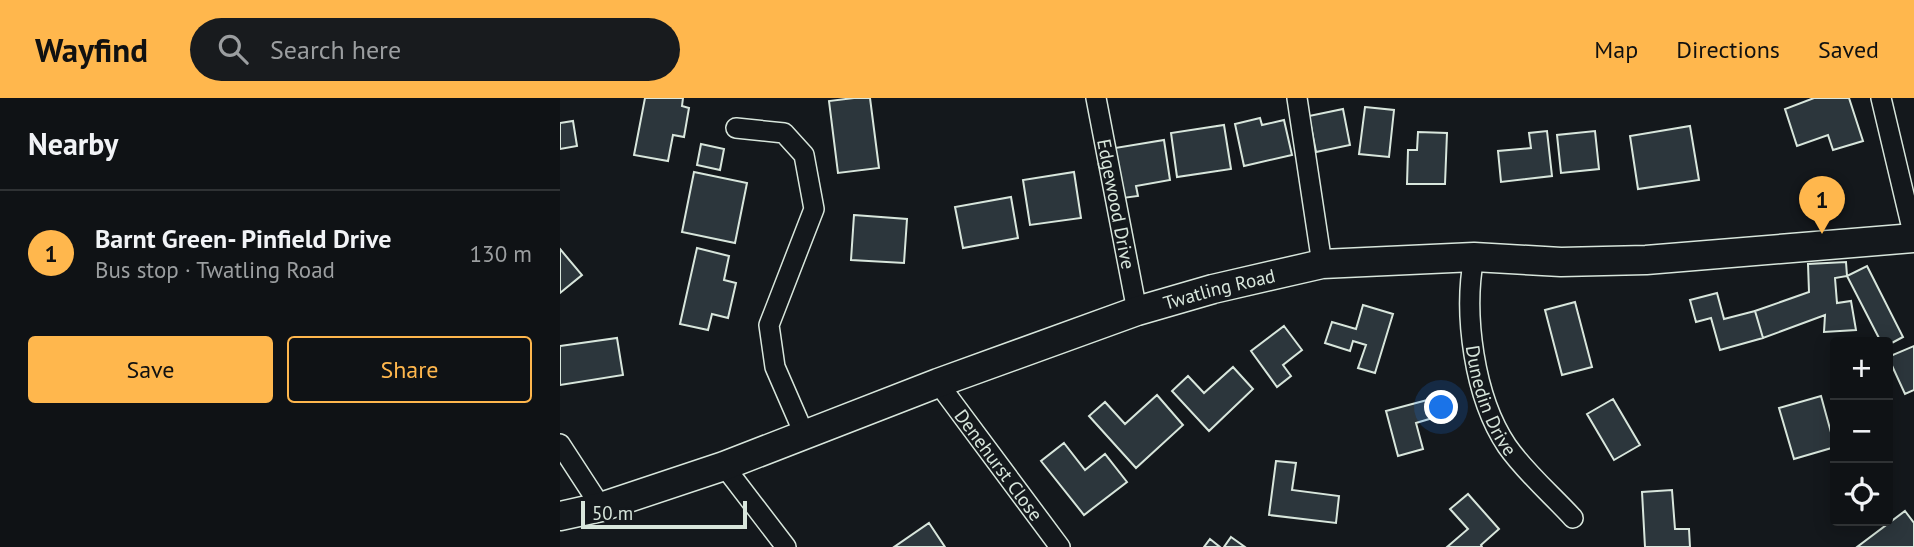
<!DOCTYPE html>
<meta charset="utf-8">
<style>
body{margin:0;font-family:"PT Sans",sans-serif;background:#181b1e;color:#f1f3f6}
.controls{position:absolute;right:21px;bottom:21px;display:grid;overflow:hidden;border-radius:7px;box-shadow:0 4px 18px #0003}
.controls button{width:63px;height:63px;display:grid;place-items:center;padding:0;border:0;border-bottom:2px solid #2f3234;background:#0f1215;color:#f1f3f6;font:35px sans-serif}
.scale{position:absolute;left:21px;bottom:18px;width:166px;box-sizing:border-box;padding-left:7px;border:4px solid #d8e6dc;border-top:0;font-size:19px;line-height:24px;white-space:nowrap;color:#d8e6dc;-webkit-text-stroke:5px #14181c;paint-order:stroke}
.you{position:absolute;left:882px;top:310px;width:24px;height:24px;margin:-18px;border:5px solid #fff;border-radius:50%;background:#1a73e8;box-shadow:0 0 0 10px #1a73e833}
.badge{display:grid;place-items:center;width:46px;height:46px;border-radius:50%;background:#ffb74d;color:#111;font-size:23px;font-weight:700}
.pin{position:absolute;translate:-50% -58px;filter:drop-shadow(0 2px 4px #0008)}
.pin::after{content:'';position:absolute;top:37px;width:24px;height:21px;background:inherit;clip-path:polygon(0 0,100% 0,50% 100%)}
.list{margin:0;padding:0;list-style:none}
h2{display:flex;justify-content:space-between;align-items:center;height:91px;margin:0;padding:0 28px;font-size:30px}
h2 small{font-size:23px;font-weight:400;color:#9b9ea0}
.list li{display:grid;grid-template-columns:46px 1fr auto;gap:21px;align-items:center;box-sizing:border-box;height:126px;padding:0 28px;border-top:2px solid #2f3234}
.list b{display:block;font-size:26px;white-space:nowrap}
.list p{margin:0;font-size:23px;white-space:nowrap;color:#9b9ea0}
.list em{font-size:23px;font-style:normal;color:#9b9ea0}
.actions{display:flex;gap:14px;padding:21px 28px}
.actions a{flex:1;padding:16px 0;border:2px solid #ffb74d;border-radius:7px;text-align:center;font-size:24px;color:#ffb74d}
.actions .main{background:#ffb74d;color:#111}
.icon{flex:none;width:38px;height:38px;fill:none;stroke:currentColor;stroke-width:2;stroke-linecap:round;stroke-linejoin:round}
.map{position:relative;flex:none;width:1354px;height:449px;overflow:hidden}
header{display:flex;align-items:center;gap:42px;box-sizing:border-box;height:98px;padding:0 35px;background:#ffb74d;color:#111}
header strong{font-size:33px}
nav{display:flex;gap:38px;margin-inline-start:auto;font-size:24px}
.search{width:490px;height:63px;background:#181b1e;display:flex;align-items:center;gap:18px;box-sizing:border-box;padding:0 24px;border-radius:38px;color:#9b9ea0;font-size:26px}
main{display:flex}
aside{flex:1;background:#0f1215}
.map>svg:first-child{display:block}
.building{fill:#2c363c;stroke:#d8e6dc;stroke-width:2}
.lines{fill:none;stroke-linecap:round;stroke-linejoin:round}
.street-casing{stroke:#d8e6dc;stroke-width:22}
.secondary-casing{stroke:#d8e6dc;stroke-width:31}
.street{stroke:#14181c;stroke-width:19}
.secondary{stroke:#14181c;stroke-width:28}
.labels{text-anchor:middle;stroke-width:5;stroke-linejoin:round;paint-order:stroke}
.street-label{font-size:19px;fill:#d8e6dc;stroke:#14181c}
</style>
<header>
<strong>Wayfind</strong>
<div class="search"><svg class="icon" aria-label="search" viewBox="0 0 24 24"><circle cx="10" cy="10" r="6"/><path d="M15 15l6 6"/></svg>Search here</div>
<nav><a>Map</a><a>Directions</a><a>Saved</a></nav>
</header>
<main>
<aside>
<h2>Nearby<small></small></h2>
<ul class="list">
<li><span class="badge">1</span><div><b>Barnt Green- Pinfield Drive</b><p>Bus stop · Twatling Road</p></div><em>130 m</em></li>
</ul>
<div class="actions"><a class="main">Save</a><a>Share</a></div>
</aside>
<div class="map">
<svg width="1354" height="449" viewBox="0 0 1354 449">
<rect width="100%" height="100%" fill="#14181c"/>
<path class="building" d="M 85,0 L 123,0 L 122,8 L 129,10 L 124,39 L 113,37 L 108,63 L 74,57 Z
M 294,0 L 310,0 L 319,70 L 278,75 L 269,3 Z
M 1254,0 L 1289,0 L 1303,43 L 1273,52 L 1268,37 L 1237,48 L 1225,11 Z
M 805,9 L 834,12 L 829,59 L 799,56 Z
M 783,11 L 790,47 L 756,54 L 749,18 Z
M 700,20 L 702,27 L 724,22 L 732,57 L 684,68 L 675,26 Z
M 13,23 L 17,48 L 0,51 L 0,25 Z
M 664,27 L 671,71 L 617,79 L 611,35 Z
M 1130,28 L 1139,82 L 1078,91 L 1070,38 Z
M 987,33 L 992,78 L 941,84 L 938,53 L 971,50 L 969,35 Z
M 1035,33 L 1039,71 L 1001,75 L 997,37 Z
M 858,34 L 887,35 L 885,86 L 847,86 L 848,52 L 857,52 Z
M 604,42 L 610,82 L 576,88 L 578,98 L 563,100 L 555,50 Z
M 141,46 L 164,51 L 160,72 L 137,67 Z
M 134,74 L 187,85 L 175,145 L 122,134 Z
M 514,74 L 521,120 L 470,127 L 463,82 Z
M 451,99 L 458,140 L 403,150 L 395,109 Z
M 294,117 L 347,121 L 344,165 L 291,162 Z
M 137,150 L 169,158 L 164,182 L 176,185 L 168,220 L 152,216 L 148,232 L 120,226 Z
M 0,151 L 22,177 L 0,195 Z
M 1286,164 L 1287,178 L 1275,180 L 1277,205 L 1291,203 L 1296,232 L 1264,234 L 1265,217 L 1203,240 L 1195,213 L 1249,194 L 1248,166 Z
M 1307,168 L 1343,239 L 1328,247 L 1328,244 L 1321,244 L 1287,178 Z
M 1157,195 L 1164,221 L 1195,213 L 1203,240 L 1160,252 L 1151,220 L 1136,224 L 1130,202 Z
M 1015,204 L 1032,269 L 1002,277 L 985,212 Z
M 803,207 L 833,216 L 815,275 L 798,270 L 806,247 L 793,243 L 790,253 L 765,245 L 772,224 L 796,231 Z
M 724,228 L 742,252 L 723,267 L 731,278 L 717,289 L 691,253 Z
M 57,240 L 63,277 L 0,287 L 0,248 Z
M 1354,248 L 1354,292 L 1345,296 L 1328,259 Z
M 673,269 L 693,291 L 649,333 L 612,293 L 628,278 L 644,295 Z
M 597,297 L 623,327 L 576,370 L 529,318 L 545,304 L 565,326 Z
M 1261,298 L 1275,349 L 1234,361 L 1219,310 Z
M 871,301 L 876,319 L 856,325 L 863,351 L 838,358 L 826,313 Z
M 1053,301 L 1080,347 L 1054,362 L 1027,316 Z
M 504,345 L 525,372 L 545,356 L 567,384 L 524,417 L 481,363 Z
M 716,363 L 736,365 L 732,392 L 779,398 L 776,425 L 709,417 Z
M 1112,392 L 1115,431 L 1129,431 L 1130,449 L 1085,449 L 1082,394 Z
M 908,396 L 939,431 L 921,447 L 922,449 L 887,449 L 908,431 L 890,411 Z
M 1345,413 L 1354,425 L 1354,449 L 1297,449 Z
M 369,425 L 385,449 L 334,449 Z
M 671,439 L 685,449 L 664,449 Z
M 650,441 L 660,449 L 644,449 Z"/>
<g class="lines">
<defs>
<g id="street">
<path id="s1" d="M 536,0 L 577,213"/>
<path d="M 737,0 L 762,166"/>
<path d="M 1321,0 L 1354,139"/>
<path d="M 176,30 L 224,35 L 244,57 L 254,111 L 209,227 L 215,269 L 245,338"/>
<path id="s2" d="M 914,159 C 903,216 914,299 947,348 C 965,374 992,397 1013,420"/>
<path id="s3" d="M 378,285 L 500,449"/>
<path d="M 0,346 L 41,409"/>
<path d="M 164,368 L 226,449"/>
</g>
<g id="secondary">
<path id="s4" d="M 0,418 L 41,409 L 164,368 L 378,285 L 577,213 L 653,191 L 762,166 L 914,159 L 1001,164 L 1086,162 L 1354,140"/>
</g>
</defs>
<use href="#street" class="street-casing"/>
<use href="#secondary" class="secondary-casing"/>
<use href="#street" class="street"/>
<use href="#secondary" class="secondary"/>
</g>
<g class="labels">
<g class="street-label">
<text dy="7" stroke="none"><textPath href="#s1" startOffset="108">Edgewood Drive</textPath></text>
<text dy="7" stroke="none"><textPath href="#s4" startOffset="698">Twatling Road</textPath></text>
<text dy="7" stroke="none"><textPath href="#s2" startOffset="147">Dunedin Drive</textPath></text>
<text dy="7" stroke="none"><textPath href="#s3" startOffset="102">Denehurst Close</textPath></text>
</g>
</g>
</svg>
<div class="controls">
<button>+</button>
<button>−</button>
<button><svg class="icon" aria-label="locate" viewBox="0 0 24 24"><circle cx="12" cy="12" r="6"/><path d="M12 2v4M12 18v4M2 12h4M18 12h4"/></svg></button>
</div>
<div class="scale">50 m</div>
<div class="you"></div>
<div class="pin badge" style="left:1262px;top:136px">1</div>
</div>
</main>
